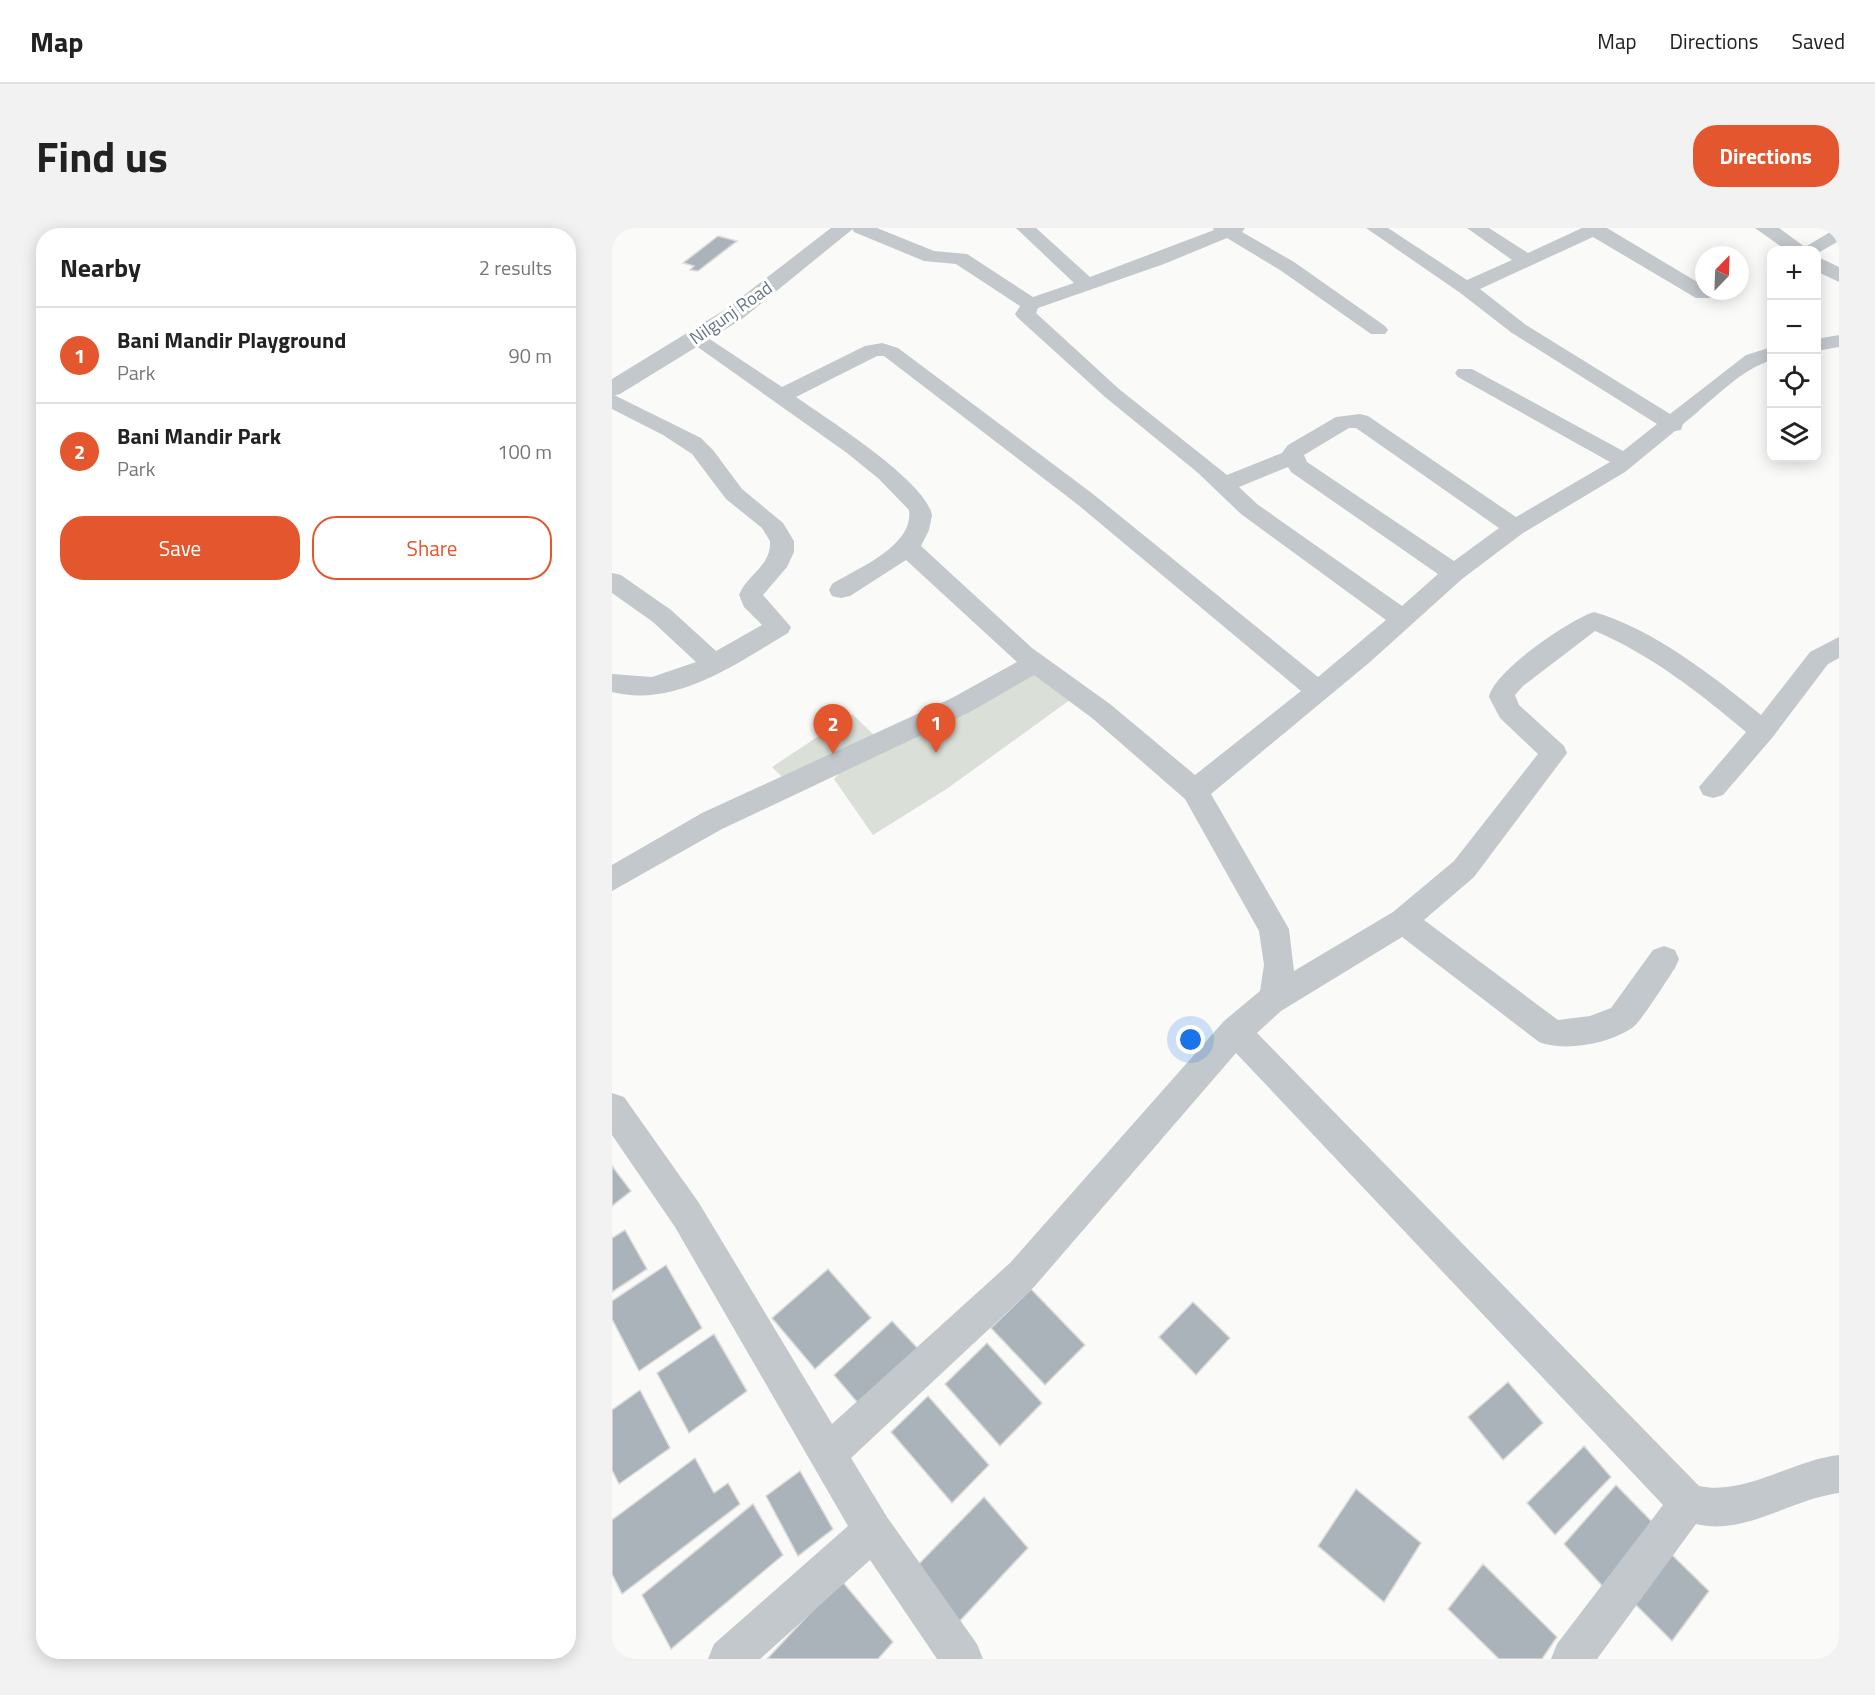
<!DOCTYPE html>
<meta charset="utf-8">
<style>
body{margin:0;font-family:"Titillium Web",sans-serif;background:#f2f2f2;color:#222}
.controls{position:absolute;right:18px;top:18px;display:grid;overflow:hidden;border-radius:12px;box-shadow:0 3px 15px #0003}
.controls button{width:54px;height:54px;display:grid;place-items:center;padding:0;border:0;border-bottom:2px solid #e0e0e0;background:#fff;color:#222;font:30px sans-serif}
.compass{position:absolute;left:1083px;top:18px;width:54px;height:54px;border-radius:50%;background:#fff;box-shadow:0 3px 15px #0003;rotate:23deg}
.you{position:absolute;left:579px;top:812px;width:21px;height:21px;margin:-15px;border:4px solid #fff;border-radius:50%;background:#1a73e8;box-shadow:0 0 0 9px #1a73e833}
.badge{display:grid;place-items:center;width:39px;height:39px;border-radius:50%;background:#e4572e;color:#fff;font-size:20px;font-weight:700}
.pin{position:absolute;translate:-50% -50px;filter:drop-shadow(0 2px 3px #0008)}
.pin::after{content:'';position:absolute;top:32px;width:21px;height:18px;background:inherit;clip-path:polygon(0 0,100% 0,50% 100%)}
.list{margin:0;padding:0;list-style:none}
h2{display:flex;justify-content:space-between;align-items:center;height:78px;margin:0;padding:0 24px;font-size:26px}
h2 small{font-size:20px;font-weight:400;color:#767676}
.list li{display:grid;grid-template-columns:39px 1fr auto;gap:18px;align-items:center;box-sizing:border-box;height:96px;padding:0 24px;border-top:2px solid #e0e0e0}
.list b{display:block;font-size:22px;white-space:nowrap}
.list p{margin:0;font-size:20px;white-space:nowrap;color:#767676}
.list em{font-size:20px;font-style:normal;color:#767676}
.actions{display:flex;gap:12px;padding:18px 24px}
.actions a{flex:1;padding:14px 0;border:2px solid #e4572e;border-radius:24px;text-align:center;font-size:21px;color:#e4572e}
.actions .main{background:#e4572e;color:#fff}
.icon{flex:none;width:33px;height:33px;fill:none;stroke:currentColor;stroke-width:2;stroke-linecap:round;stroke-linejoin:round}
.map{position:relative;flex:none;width:1227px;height:1431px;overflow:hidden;border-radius:24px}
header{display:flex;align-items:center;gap:36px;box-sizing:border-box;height:84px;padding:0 30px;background:#fff;border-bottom:2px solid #e0e0e0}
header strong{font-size:28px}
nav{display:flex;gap:33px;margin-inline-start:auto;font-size:21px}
.intro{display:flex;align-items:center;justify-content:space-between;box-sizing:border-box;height:144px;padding:0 36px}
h1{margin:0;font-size:42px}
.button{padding:15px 27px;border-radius:24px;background:#e4572e;color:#fff;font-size:21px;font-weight:700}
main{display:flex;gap:36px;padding:0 36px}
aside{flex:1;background:#fff;border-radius:24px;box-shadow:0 3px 15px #0003}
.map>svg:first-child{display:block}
.green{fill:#dadfd7}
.building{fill:#aab3b9;stroke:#dcdcda;stroke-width:1.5}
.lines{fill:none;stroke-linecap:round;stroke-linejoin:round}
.minor{fill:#c3c8cc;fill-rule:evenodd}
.tertiary{fill:#c3c8cc;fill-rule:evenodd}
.labels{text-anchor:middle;stroke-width:6;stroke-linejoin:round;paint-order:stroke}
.far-street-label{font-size:18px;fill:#657683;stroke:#fff}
</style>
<header>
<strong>Map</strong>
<nav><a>Map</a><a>Directions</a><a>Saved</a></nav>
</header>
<div class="intro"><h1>Find us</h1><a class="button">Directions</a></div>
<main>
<aside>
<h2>Nearby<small>2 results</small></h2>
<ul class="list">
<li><span class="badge">1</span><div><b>Bani Mandir Playground</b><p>Park</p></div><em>90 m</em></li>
<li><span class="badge">2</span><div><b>Bani Mandir Park</b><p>Park</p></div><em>100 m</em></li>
</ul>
<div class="actions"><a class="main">Save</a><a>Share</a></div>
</aside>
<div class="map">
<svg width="1227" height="1431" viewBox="0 0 1227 1431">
<rect width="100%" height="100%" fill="#fafaf8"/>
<path class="green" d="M 424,435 L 462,469 L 336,560 L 261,607 L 222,551 L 231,541 L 186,565 L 160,539 L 240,486 L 262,507 Z"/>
<path class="building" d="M 106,8 L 125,13 L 86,43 L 78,42 L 82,38 L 71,35 Z
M 0,938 L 19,963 L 0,978 Z
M 13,1002 L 35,1041 L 0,1064 L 0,1010 Z
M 54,1037 L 90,1100 L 27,1143 L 0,1091 L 0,1073 Z
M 216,1041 L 259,1090 L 203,1141 L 160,1090 Z
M 419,1061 L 473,1117 L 433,1157 L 379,1100 Z
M 581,1074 L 618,1110 L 584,1147 L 547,1109 Z
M 280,1093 L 310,1125 L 251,1181 L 222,1147 Z
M 102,1106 L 135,1163 L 77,1205 L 45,1145 Z
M 375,1115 L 430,1175 L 388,1218 L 333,1156 Z
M 896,1154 L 931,1195 L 891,1232 L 856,1189 Z
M 28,1162 L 58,1220 L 7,1256 L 0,1242 L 0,1182 Z
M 316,1168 L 377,1237 L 340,1275 L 279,1204 Z
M 972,1218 L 999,1249 L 943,1307 L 915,1275 Z
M 83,1230 L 102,1265 L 116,1255 L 128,1276 L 10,1366 L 0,1346 L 0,1292 Z
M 188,1243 L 221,1301 L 186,1328 L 154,1268 Z
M 1004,1257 L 1047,1301 L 995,1363 L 952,1316 Z
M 744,1261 L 809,1315 L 772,1374 L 706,1318 Z
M 372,1269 L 416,1320 L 344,1397 L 300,1343 Z
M 141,1276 L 171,1327 L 59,1421 L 30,1367 Z
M 1054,1321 L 1097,1363 L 1060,1413 L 1017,1370 Z
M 871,1336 L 945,1409 L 930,1431 L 887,1431 L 836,1381 Z
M 229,1352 L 281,1414 L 266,1431 L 155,1431 Z"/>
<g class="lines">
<path class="minor" d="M 240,0 L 265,0 L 322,23 L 355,26 L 421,69 L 462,55 L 404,0 L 424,0 L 478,49 L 602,2 L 601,0 L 633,0 L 630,4 L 682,34 L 773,98 L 776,102 L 773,106 L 759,106 L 668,42 L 615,10 L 552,36 L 426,80 L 424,85 L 507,161 L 615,247 L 670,225 L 676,217 L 724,189 L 748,186 L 756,188 L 904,289 L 998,234 L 846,149 L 843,145 L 846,141 L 860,141 L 1011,223 L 1045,196 L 900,105 L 847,64 L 754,0 L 776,0 L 855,52 L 900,32 L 855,0 L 877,0 L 916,25 L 970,0 L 995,0 L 1092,58 L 1092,63 L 1099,63 L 1101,66 L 1098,70 L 1084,70 L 981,9 L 868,61 L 914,97 L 1058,186 L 1134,127 L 1160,119 L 1160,132 C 1127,142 1098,175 1071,196 L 1069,202 L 1063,203 L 1013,244 L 911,305 L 850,351 L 758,434 L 599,566 L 677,701 L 682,743 L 781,684 L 842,633 L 926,526 L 888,490 L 877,469 C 882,443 957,392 982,384 C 1041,401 1101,448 1149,487 L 1198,424 L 1227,409 L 1227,430 L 1216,436 L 1160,510 L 1111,567 L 1101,570 L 1091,567 L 1087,559 L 1134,504 C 1089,466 1038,426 983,403 L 911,458 L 903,467 L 907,477 L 952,518 L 955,525 L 862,649 L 812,692 L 946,792 L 978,788 L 999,780 L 1041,722 L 1052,718 L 1063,722 L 1067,731 L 1063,740 C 1054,753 1030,793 1020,800 C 996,816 953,824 927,814 L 790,709 L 669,783 L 645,805 L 1087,1258 C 1134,1268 1180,1232 1227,1227 L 1227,1265 C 1179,1271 1133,1308 1084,1296 L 985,1431 L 939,1431 L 945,1416 L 1051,1277 L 624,825 L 422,1059 L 239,1230 L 275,1289 L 365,1416 L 371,1431 L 325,1431 L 258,1332 L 148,1431 L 96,1431 L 102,1416 L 236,1298 L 63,999 L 0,907 L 0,865 L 12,869 L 87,975 L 220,1196 L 398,1035 L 612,793 L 648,763 L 652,737 L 647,703 L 573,571 L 480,490 L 422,447 L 358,484 L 110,601 L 0,663 L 0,637 L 90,585 L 340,470 L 405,434 L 294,332 L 238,368 L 229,370 L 220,368 L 217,362 L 220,356 C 246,340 302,318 297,282 L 267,251 L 235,225 L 73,110 L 76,106 L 90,106 L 170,159 L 253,118 L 270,115 L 286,120 L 481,266 L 706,449 L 774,392 L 629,286 L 585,244 L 493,169 L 406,90 L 403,86 L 408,78 L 344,36 L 312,33 L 242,4 ZM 265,128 L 272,128 L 465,276 L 689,463 L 583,547 L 498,476 L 420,420 L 309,318 L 317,302 L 320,287 C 314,253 214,190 184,169 ZM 737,200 L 744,200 L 887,300 L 842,333 L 695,234 L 692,227 ZM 676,239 L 679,244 L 826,346 L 790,378 L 645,276 L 627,259 Z
M 1225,0 L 1227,0 L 1227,13 L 1204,26 L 1204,22 L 1188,22 Z
M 1227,107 L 1227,119 L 1204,123 L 1204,111 Z
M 0,166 L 89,210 L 101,222 L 130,261 L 171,295 L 182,313 L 182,324 L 175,339 L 151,367 L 179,399 L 176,405 C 123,436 64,480 0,464 L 0,446 L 40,449 L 84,434 L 41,394 L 0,365 L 0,345 L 9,347 L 59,382 L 104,423 L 150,397 L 132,379 L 127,367 C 136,345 159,339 158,313 L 150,300 L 114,271 L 80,226 L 51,207 L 0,181 Z"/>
<path class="tertiary" d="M 219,0 L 242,0 L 130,91 L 8,166 L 0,168 L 0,151 L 114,81 Z
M 1143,0 L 1167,0 L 1197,22 L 1174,22 Z
M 1204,28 L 1227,39 L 1227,54 L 1204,43 Z"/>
</g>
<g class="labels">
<g class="far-street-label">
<text transform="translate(119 85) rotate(-35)" y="6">Nilgunj Road</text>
</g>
</g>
</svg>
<div class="controls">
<button>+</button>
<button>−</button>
<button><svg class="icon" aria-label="locate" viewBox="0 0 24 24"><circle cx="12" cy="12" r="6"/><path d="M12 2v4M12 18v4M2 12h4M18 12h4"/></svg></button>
<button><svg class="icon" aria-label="layers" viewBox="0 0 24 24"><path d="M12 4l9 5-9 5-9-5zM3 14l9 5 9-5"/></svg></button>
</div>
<svg class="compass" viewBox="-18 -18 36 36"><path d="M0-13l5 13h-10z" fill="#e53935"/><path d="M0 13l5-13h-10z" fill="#767676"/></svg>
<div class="you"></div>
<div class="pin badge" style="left:324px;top:525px">1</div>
<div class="pin badge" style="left:221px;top:526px">2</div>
</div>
</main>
